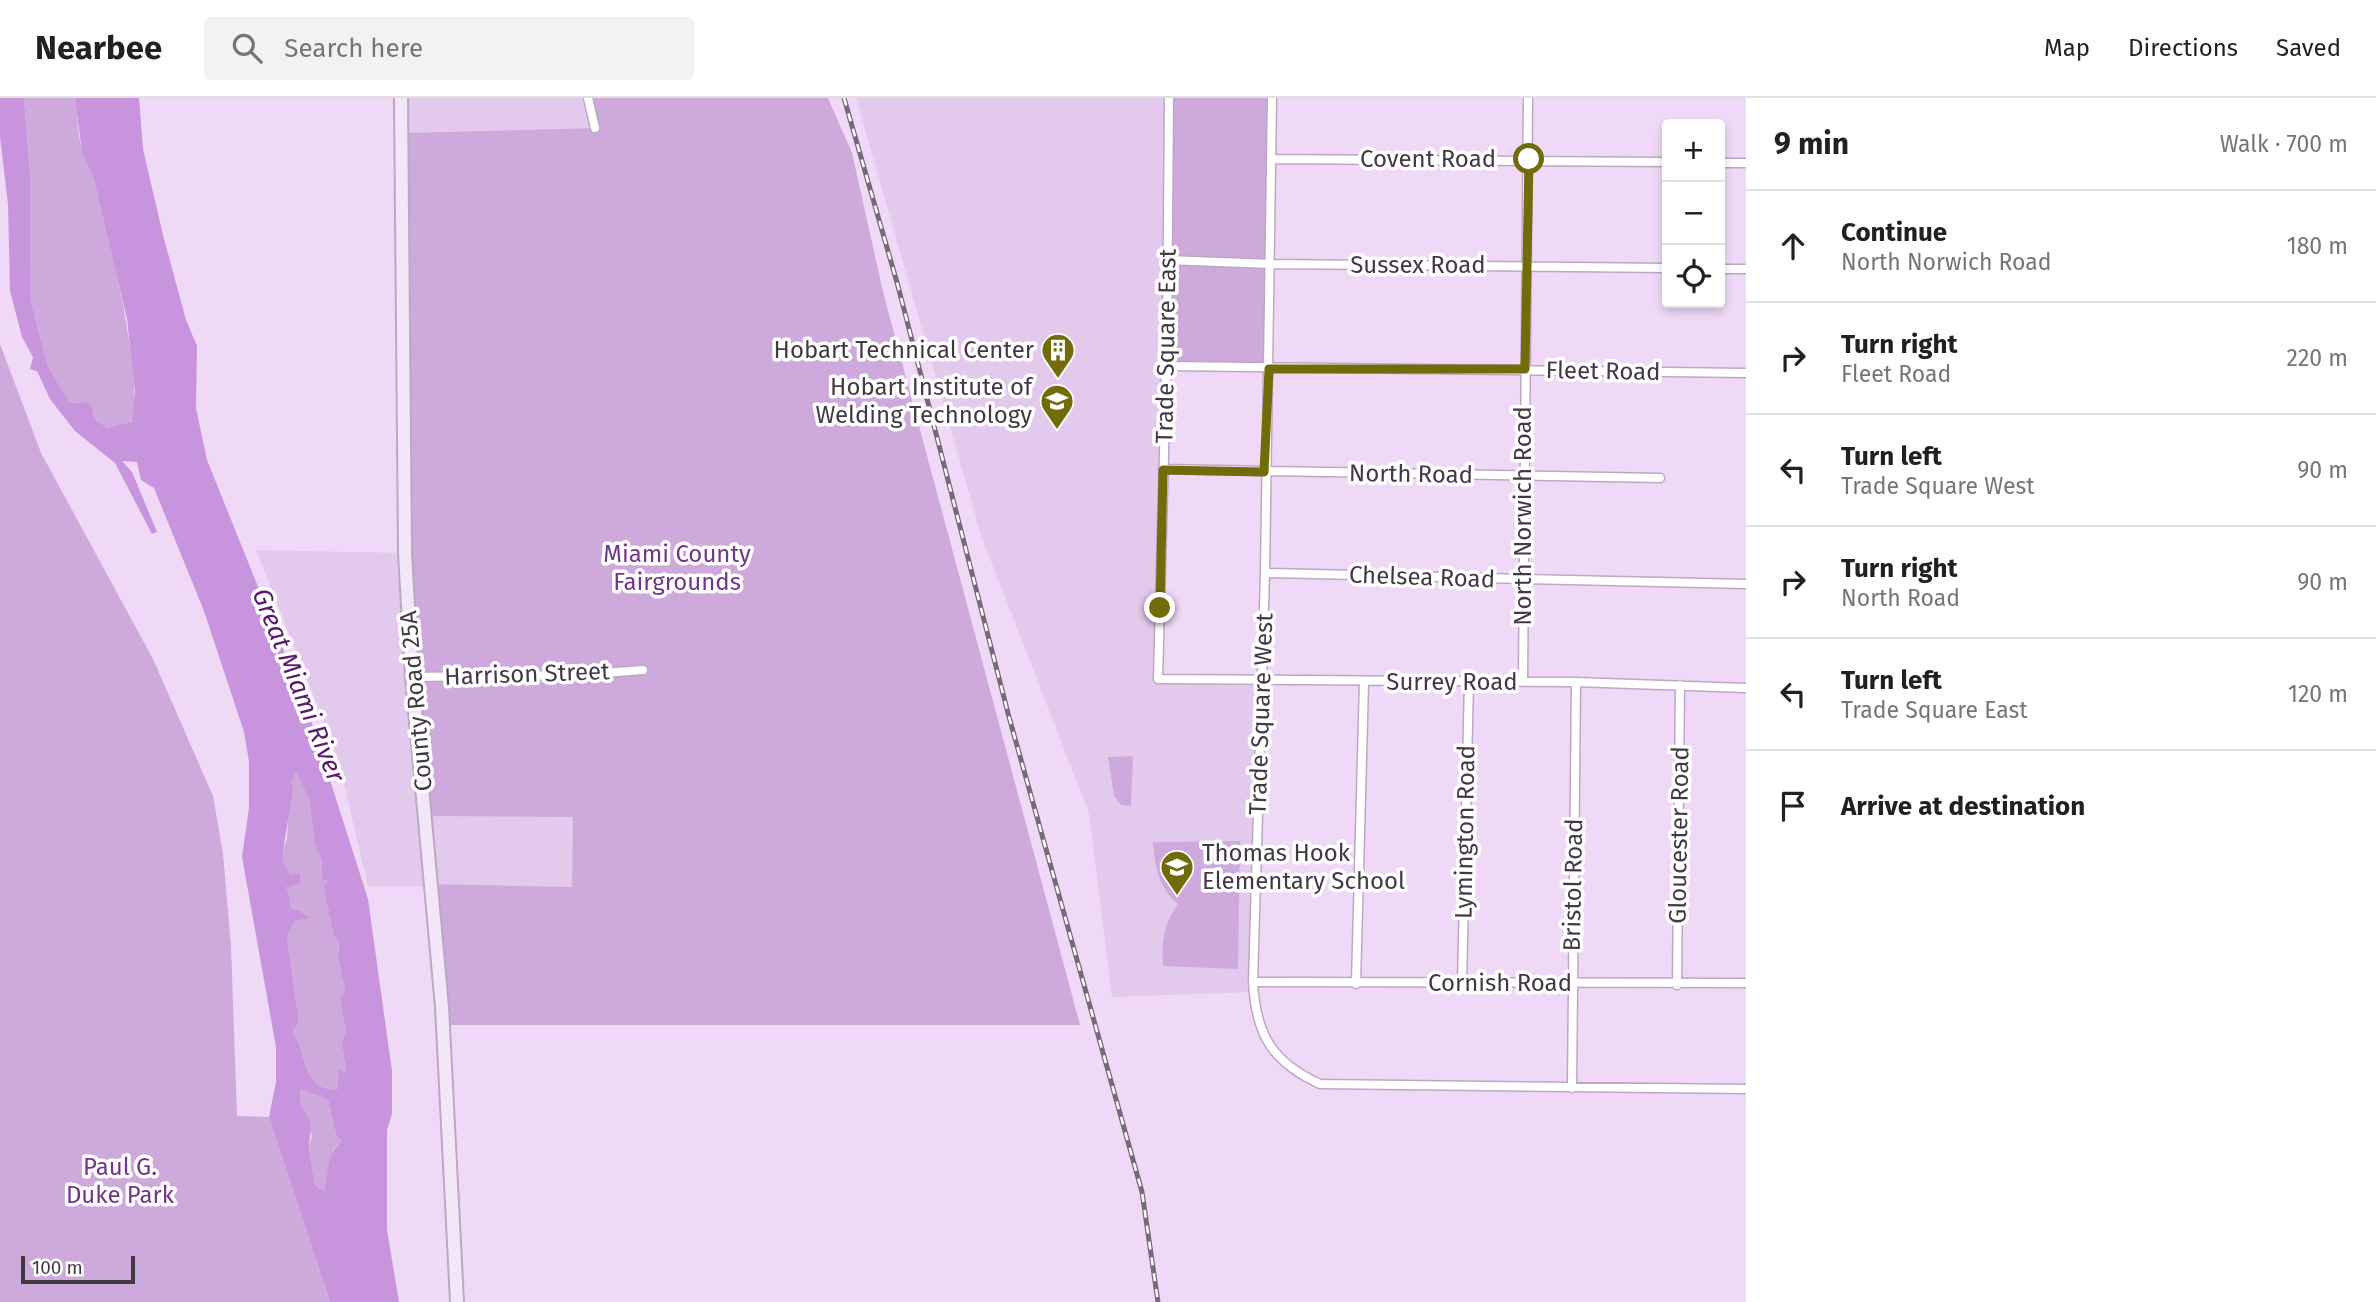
<!DOCTYPE html>
<meta charset="utf-8">
<style>
body{margin:0;font-family:"Fira Sans",sans-serif;background:#f2f2f2;color:#202124}
.controls{position:absolute;right:21px;top:21px;display:grid;overflow:hidden;border-radius:7px;box-shadow:0 4px 10px #0003}
.controls button{width:63px;height:63px;display:grid;place-items:center;padding:0;border:0;border-bottom:2px solid #e0e0e0;background:#fff;color:#202124;font:35px sans-serif}
.scale{position:absolute;left:21px;bottom:18px;width:114px;box-sizing:border-box;padding-left:7px;border:4px solid #423945;border-top:0;font-size:19px;line-height:24px;white-space:nowrap;color:#423945;-webkit-text-stroke:5px #fff;paint-order:stroke}
.stop{position:absolute;width:21px;height:21px;margin:-16px;border:5px solid #716c09;border-radius:50%;background:#fff}
.stop.end{background:#716c09;border-color:#fff;box-shadow:0 2px 7px #0008}
.list{margin:0;padding:0;list-style:none}
h2{display:flex;justify-content:space-between;align-items:center;height:91px;margin:0;padding:0 28px;font-size:30px}
h2 small{font-size:23px;font-weight:400;color:#757577}
.list li{display:grid;grid-template-columns:46px 1fr auto;gap:21px;align-items:center;box-sizing:border-box;height:112px;padding:0 28px;border-top:2px solid #e0e0e0}
.list b{display:block;font-size:26px;white-space:nowrap}
.list p{margin:0;font-size:23px;white-space:nowrap;color:#757577}
.list em{font-size:23px;font-style:normal;color:#757577}
.icon{flex:none;width:38px;height:38px;fill:none;stroke:currentColor;stroke-width:2;stroke-linecap:round;stroke-linejoin:round}
.map{position:relative;flex:none;width:1746px;height:1204px;overflow:hidden}
header{display:flex;align-items:center;gap:42px;box-sizing:border-box;height:98px;padding:0 35px;background:#fff;border-bottom:2px solid #e0e0e0}
header strong{font-size:33px}
nav{display:flex;gap:38px;margin-inline-start:auto;font-size:24px}
.search{width:490px;height:63px;background:#f2f2f2;display:flex;align-items:center;gap:18px;box-sizing:border-box;padding:0 24px;border-radius:7px;color:#757577;font-size:26px}
main{display:flex}
aside{flex:1;background:#fff}
.map>svg:first-child{display:block}
.built{fill:#e3caed}
.green{fill:#cda9dc}
.water{fill:#c894dd;fill-rule:evenodd}
.lines{fill:none;stroke-linecap:round;stroke-linejoin:round}
.minor-casing{stroke:#bca8c5;stroke-width:11}
.secondary-casing{stroke:#bca8c5;stroke-width:16}
.minor{stroke:#fff;stroke-width:8}
.secondary{stroke:#f3e6f8;stroke-width:12}
.rail-casing{stroke:#76697b;stroke-width:5}
.rail{stroke:#fff;stroke-width:2.5;stroke-dasharray:8;stroke-linecap:butt}
.route{stroke:#716c09;stroke-width:9}
.labels{text-anchor:middle;stroke-width:7;stroke-linejoin:round;paint-order:stroke}
.street-label{font-size:24px;fill:#423945;stroke:#fff}
.poi-label{font-size:24px;fill:#423945;stroke:#fff;text-anchor:end}
.park-label{font-size:24px;fill:#73348a;stroke:#fff}
.water-label{font-size:26px;font-style:italic;fill:#5a186f;stroke:#fff}
</style>
<header>
<strong>Nearbee</strong>
<div class="search"><svg class="icon" aria-label="search" viewBox="0 0 24 24"><circle cx="10" cy="10" r="6"/><path d="M15 15l6 6"/></svg>Search here</div>
<nav><a>Map</a><a>Directions</a><a>Saved</a></nav>
</header>
<main>
<div class="map">
<svg width="1746" height="1204" viewBox="0 0 1746 1204">
<rect width="100%" height="100%" fill="#efd9f7"/>
<path class="built" d="M 401,0 L 588,0 L 595,30 L 403,35 Z
M 856,0 L 1169,0 L 1158,580 L 1261,582 L 1254,894 L 1112,899 L 1089,715 L 982,440 Z
M 256,452 L 405,455 L 573,719 L 573,789 L 368,788 L 338,660 Z"/>
<path class="green" d="M 24,0 L 75,0 C 78,16 77,32 81,48 C 84,60 91,70 95,82 C 105,118 150,306 129,327 L 108,330 L 94,321 L 93,311 L 88,304 L 70,305 L 48,269 L 31,203 L 30,76 Z
M 588,0 L 828,0 L 852,55 L 883,194 L 1080,927 L 443,927 L 432,786 L 572,789 L 573,719 L 426,718 L 412,579 L 403,35 L 594,30 Z
M 1169,0 L 1272,0 L 1269,271 L 1166,268 Z
M 0,246 L 41,355 L 153,561 L 213,698 L 223,756 L 231,848 L 237,1018 L 269,1019 L 330,1204 L 0,1204 Z
M 1133,658 L 1131,708 L 1121,707 L 1114,698 L 1108,659 Z
M 296,672 L 310,704 L 322,763 L 322,781 L 329,785 L 323,787 L 334,837 L 339,843 L 338,860 L 345,892 L 346,932 L 342,946 L 346,975 L 339,971 L 337,992 C 298,989 310,954 293,936 L 299,924 L 287,839 L 295,823 L 310,820 L 301,813 L 291,813 L 287,792 L 290,778 L 283,764 L 283,753 L 287,740 L 291,683 Z
M 1240,743 L 1238,871 L 1163,868 C 1161,843 1164,826 1178,806 C 1158,789 1155,769 1153,744 Z
M 303,992 L 328,1002 L 336,1037 L 341,1043 L 333,1052 L 324,1093 L 315,1087 L 309,1050 L 312,1038 L 301,1007 L 300,993 Z"/>
<path class="water" d="M 0,0 L 24,0 L 30,76 L 31,203 L 48,269 L 70,305 L 88,304 L 93,311 L 94,321 L 108,330 L 132,324 L 135,294 L 127,221 L 94,80 L 82,54 L 75,0 L 139,0 L 143,51 L 163,137 L 186,222 L 197,248 L 196,310 L 207,362 L 308,613 L 368,801 L 392,973 L 392,1016 L 387,1032 L 387,1132 L 399,1204 L 330,1204 L 269,1019 L 276,984 L 276,949 L 242,759 L 249,710 L 249,663 L 244,634 L 204,513 L 154,390 L 141,382 L 137,364 L 122,363 L 132,374 L 157,434 L 152,436 L 115,365 L 75,333 L 50,301 L 37,273 L 30,271 L 33,259 L 22,239 L 10,193 L 8,106 L 0,39 ZM 296,673 L 310,704 L 315,745 L 322,763 L 322,781 L 328,784 L 323,787 L 334,838 L 339,843 L 338,860 L 345,892 L 341,903 L 346,932 L 342,946 L 346,975 L 339,971 L 337,992 C 299,990 309,954 293,935 L 299,924 L 287,839 L 295,823 L 310,820 L 301,813 L 291,812 L 287,789 L 300,785 L 300,775 L 290,777 L 283,764 L 283,753 L 293,692 L 291,684 ZM 303,992 L 328,1002 L 336,1037 L 341,1043 L 331,1056 L 324,1093 L 315,1087 L 309,1050 L 311,1025 L 301,1007 L 300,993 Z"/>
<g class="lines">
<defs>
<path id="minor" d="M 588,0 L 595,30
M 1169,0 L 1167,245 L 1158,581 L 1576,584 L 1746,590
M 1272,0 L 1265,475 L 1253,884 C 1256,937 1272,964 1320,986 L 1746,991
M 1272,61 L 1667,64
M 1720,65 L 1746,65
M 1168,162 L 1271,166 L 1667,170
M 1720,171 L 1746,171
M 1166,268 L 1746,275
M 1163,371 L 1660,380
M 1265,475 L 1746,486
M 412,579 L 576,577 L 643,572
M 1523,583 L 1528,0
M 1253,884 L 1746,885
M 1462,885 L 1469,583
M 1356,886 L 1364,584
M 1677,887 L 1680,587
M 1572,990 L 1576,584"/>
<path id="secondary" d="M 401,0 L 405,455 L 412,579 L 442,909 L 457,1204"/>
</defs>
<use href="#minor" class="minor-casing"/>
<use href="#secondary" class="secondary-casing"/>
<use href="#minor" class="minor"/>
<use href="#secondary" class="secondary"/>
<defs>
<path id="rail" d="M 844,0 L 898,188 L 1009,619 L 1142,1094 L 1158,1204"/>
</defs>
<use href="#rail" class="rail-casing"/>
<use href="#rail" class="rail"/>
</g>
<g class="lines">
<path class="route" d="M 1160,510 L 1163,372 L 1264,374 L 1269,271 L 1525,271 L 1529,61"/>
</g>
<defs>
<symbol id="building-pin" viewBox="-11 -11 22 30"><path d="M0 17L-7.5 6A9.5 9.5 0 1 1 7.5 6Z" fill="#716c09" stroke="#fff"/><path d="M-4-6H4V6H1V3H-1V6H-4ZM-2.5-4.3h1.7v1.8h-1.7ZM.8-4.3h1.7v1.8H.8ZM-2.5-1h1.7V.8h-1.7ZM.8-1h1.7V.8H.8Z" fill="#fff"/></symbol>
<symbol id="university-pin" viewBox="-11 -11 22 30"><path d="M0 17L-7.5 6A9.5 9.5 0 1 1 7.5 6Z" fill="#716c09" stroke="#fff"/><path d="M0-5L7-2L0 1L-7-2ZM-4 1L0 2.5L4 1V4Q0 6-4 4Z" fill="#fff"/></symbol>
<symbol id="school-pin" viewBox="-11 -11 22 30"><path d="M0 17L-7.5 6A9.5 9.5 0 1 1 7.5 6Z" fill="#716c09" stroke="#fff"/><path d="M0-5L7-2L0 1L-7-2ZM-4 1L0 2.5L4 1V4Q0 6-4 4Z" fill="#fff"/></symbol>
</defs>
<g fill-rule="evenodd">
<use href="#building-pin" x="1039" y="233" width="38" height="52"/>
<use href="#university-pin" x="1038" y="284" width="38" height="52"/>
<use href="#school-pin" x="1158" y="750" width="38" height="52"/>
</g>
<g class="labels">
<g class="street-label">
<text x="1428" y="69">Covent Road</text>
<text x="1418" y="175">Sussex Road</text>
<text transform="translate(1166 248) rotate(-89)" y="8">Trade Square East</text>
<text transform="translate(1603 273) rotate(1)" y="8">Fleet Road</text>
<text transform="translate(1411 376) rotate(1)" y="8">North Road</text>
<text transform="translate(1523 418) rotate(-90)" y="8">North Norwich Road</text>
<text transform="translate(1422 479) rotate(2)" y="8">Chelsea Road</text>
<text transform="translate(527 576) rotate(-2)" y="8">Harrison Street</text>
<text x="1452" y="592">Surrey Road</text>
<text transform="translate(416 603) rotate(-95)" y="8">County Road 25A</text>
<text transform="translate(1261 616) rotate(-88)" y="8">Trade Square West</text>
<text transform="translate(1465 734) rotate(-89)" y="8">Lymington Road</text>
<text transform="translate(1679 737) rotate(-89)" y="8">Gloucester Road</text>
<text transform="translate(1573 787) rotate(-89)" y="8">Bristol Road</text>
<text x="1500" y="893">Cornish Road</text>
</g>
<g class="poi-label">
<text x="1034" y="260">Hobart Technical Center</text>
<text x="1032" y="297">Hobart Institute of<tspan x="1032" dy="28">Welding Technology</tspan></text>
<text x="1202" y="763" text-anchor="start">Thomas Hook<tspan x="1202" dy="28">Elementary School</tspan></text>
</g>
<g class="park-label">
<text x="677" y="464">Miami County<tspan x="677" dy="28">Fairgrounds</tspan></text>
<text x="120" y="1077">Paul G.<tspan x="120" dy="28">Duke Park</tspan></text>
</g>
<g class="water-label">
<text transform="translate(299 587) rotate(68)" y="9">Great Miami River</text>
</g>
</g>
</svg>
<div class="controls">
<button>+</button>
<button>−</button>
<button><svg class="icon" aria-label="locate" viewBox="0 0 24 24"><circle cx="12" cy="12" r="6"/><path d="M12 2v4M12 18v4M2 12h4M18 12h4"/></svg></button>
</div>
<div class="scale">100 m</div>
<div class="stop" style="left:1529px;top:61px"></div>
<div class="stop end" style="left:1160px;top:510px"></div>
</div>
<aside>
<h2>9 min<small>Walk · 700 m</small></h2>
<ul class="list">
<li><svg class="icon" aria-label="ahead" viewBox="0 0 24 24"><path d="M12 20V5M6 11l6-6 6 6"/></svg><div><b>Continue</b><p>North Norwich Road</p></div><em>180 m</em></li>
<li><svg class="icon" aria-label="right" viewBox="0 0 24 24"><path d="M7 20v-9h11M14 6l5 5-5 5"/></svg><div><b>Turn right</b><p>Fleet Road</p></div><em>220 m</em></li>
<li><svg class="icon" aria-label="left" viewBox="0 0 24 24"><path d="M17 20v-9H6M10 6l-5 5 5 5"/></svg><div><b>Turn left</b><p>Trade Square West</p></div><em>90 m</em></li>
<li><svg class="icon" aria-label="right" viewBox="0 0 24 24"><path d="M7 20v-9h11M14 6l5 5-5 5"/></svg><div><b>Turn right</b><p>North Road</p></div><em>90 m</em></li>
<li><svg class="icon" aria-label="left" viewBox="0 0 24 24"><path d="M17 20v-9H6M10 6l-5 5 5 5"/></svg><div><b>Turn left</b><p>Trade Square East</p></div><em>120 m</em></li>
<li><svg class="icon" aria-label="arrive" viewBox="0 0 24 24"><path d="M6 21V4h12l-3 4 3 4H6"/></svg><div><b>Arrive at destination</b></div></li>
</ul>
</aside>
</main>
